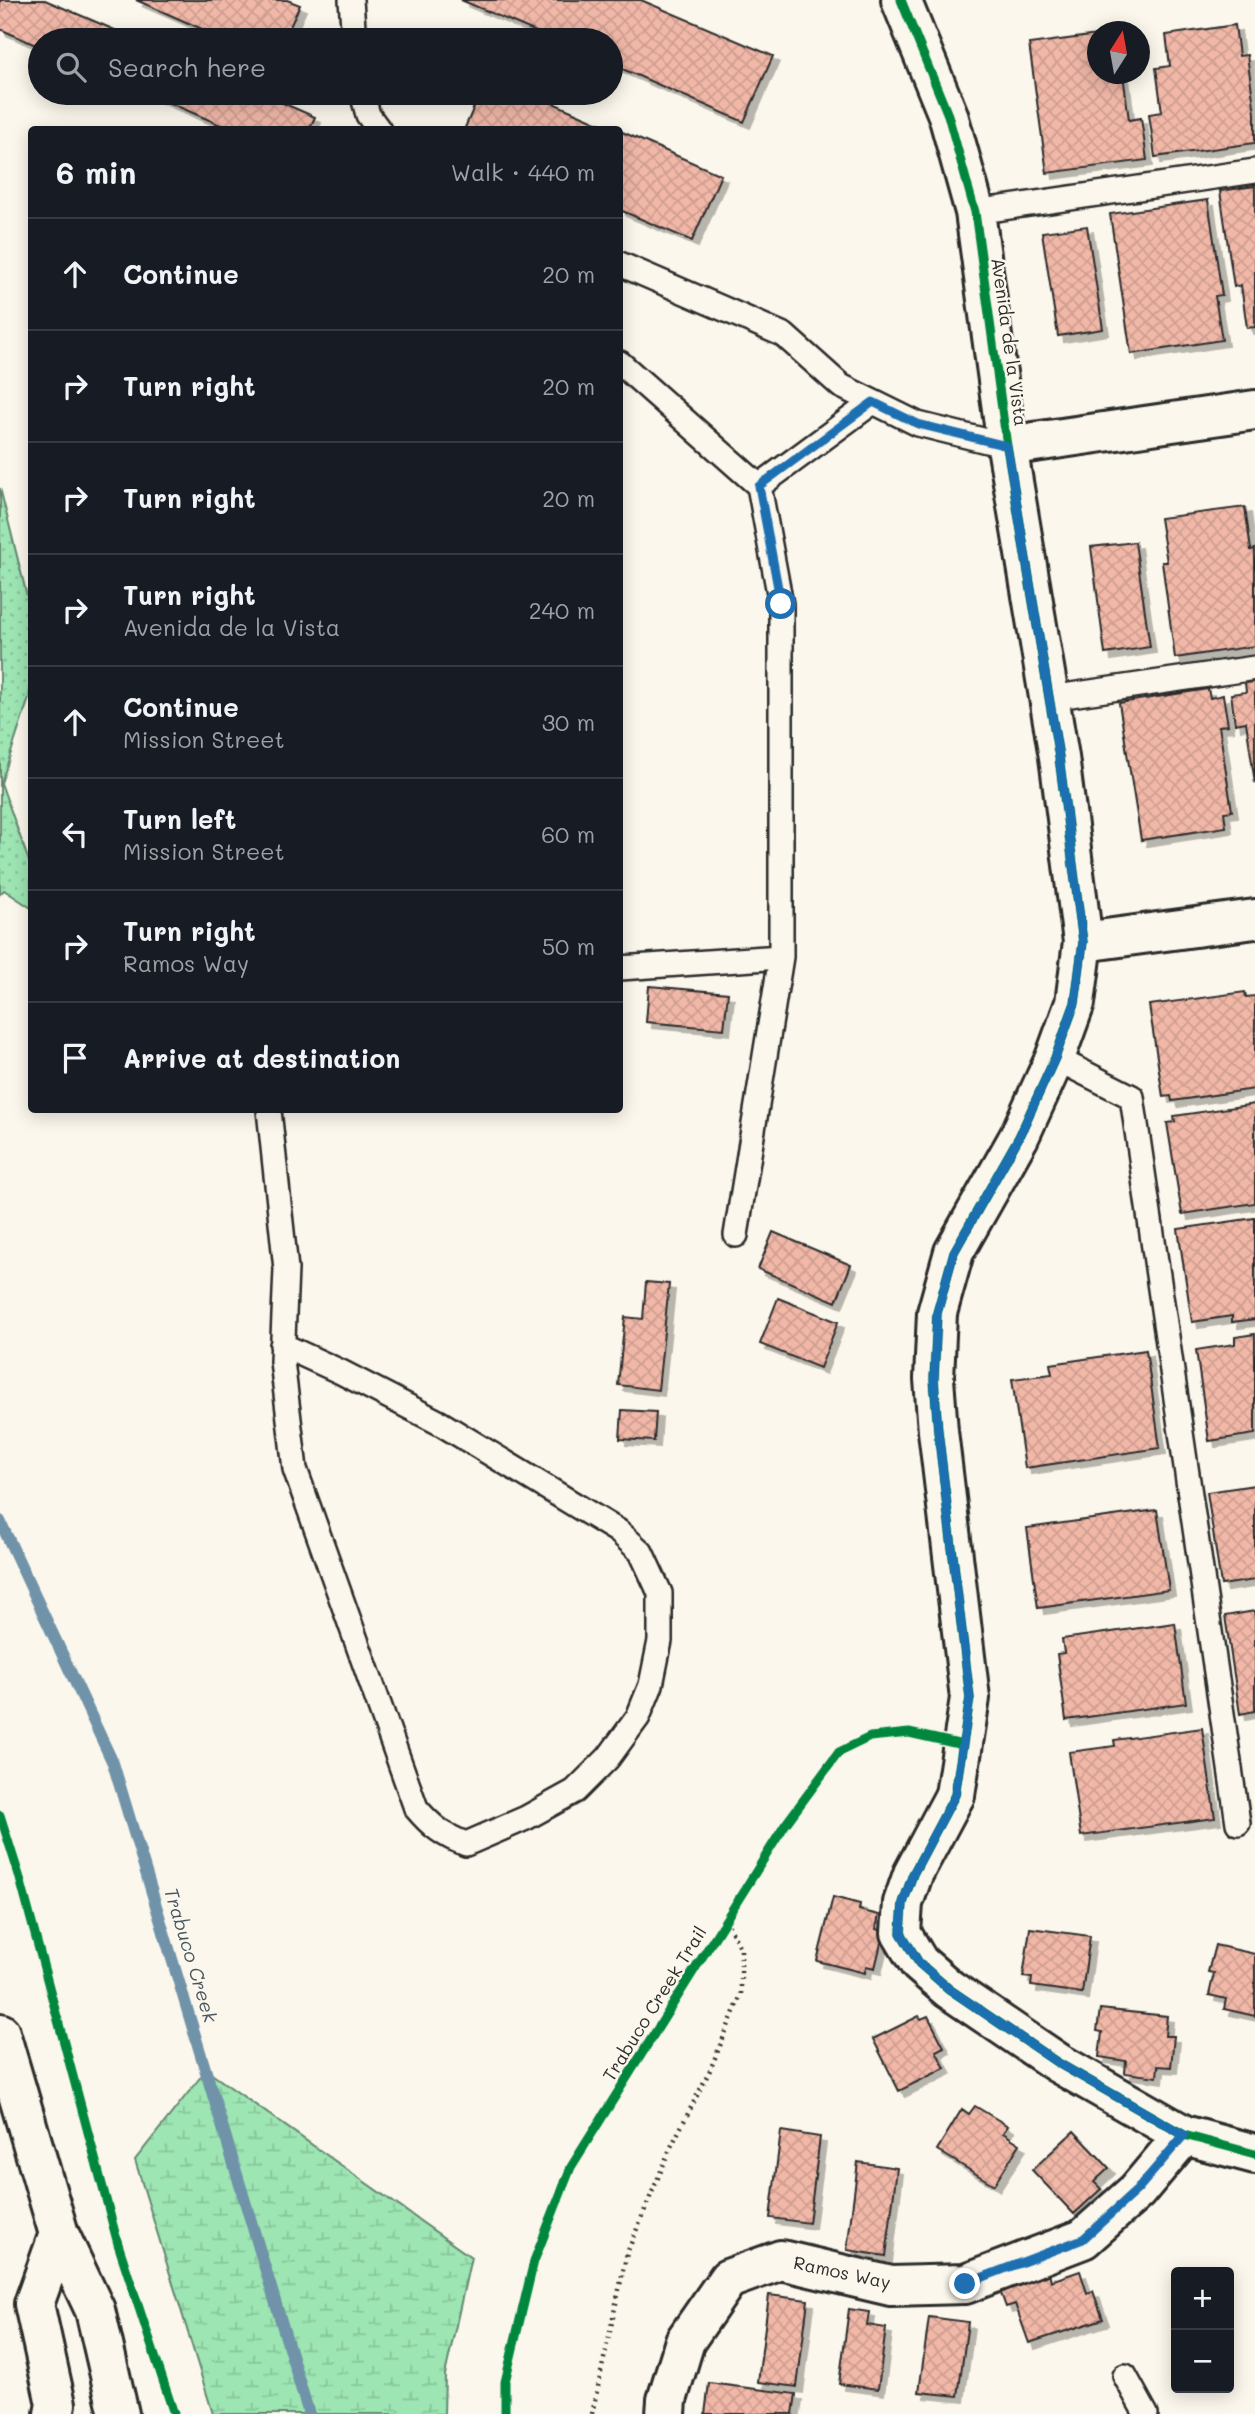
<!DOCTYPE html>
<meta charset="utf-8">
<style>
body{margin:0;font-family:Mali,sans-serif;background:#242831;color:#f1f3f6}
.controls{position:absolute;right:21px;bottom:21px;display:grid;overflow:hidden;border-radius:7px;box-shadow:0 4px 18px #0003}
.controls button{width:63px;height:63px;display:grid;place-items:center;padding:0;border:0;border-bottom:2px solid #363941;background:#171b24;color:#f1f3f6;font:35px sans-serif}
.compass{position:absolute;left:1087px;top:21px;width:63px;height:63px;border-radius:50%;background:#171b24;box-shadow:0 4px 18px #0003;rotate:11deg}
.stop{position:absolute;width:21px;height:21px;margin:-16px;border:5px solid #1f6fb2;border-radius:50%;background:#fff}
.stop.end{background:#1f6fb2;border-color:#fff;box-shadow:0 2px 7px #0008}
.list{margin:0;padding:0;list-style:none}
h2{display:flex;justify-content:space-between;align-items:center;height:91px;margin:0;padding:0 28px;font-size:30px}
h2 small{font-size:23px;font-weight:400;color:#9ea1a6}
.list li{display:grid;grid-template-columns:46px 1fr auto;gap:21px;align-items:center;box-sizing:border-box;height:112px;padding:0 28px;border-top:2px solid #363941}
.list b{display:block;font-size:26px;white-space:nowrap}
.list p{margin:0;font-size:23px;white-space:nowrap;color:#9ea1a6}
.list em{font-size:23px;font-style:normal;color:#9ea1a6}
.icon{flex:none;width:38px;height:38px;fill:none;stroke:currentColor;stroke-width:2;stroke-linecap:round;stroke-linejoin:round}
.map{position:relative;flex:none;width:1255px;height:2414px;overflow:hidden}
.search{position:absolute;background:#171b24;box-shadow:0 4px 18px #0003;left:28px;top:28px;width:595px;height:77px;display:flex;align-items:center;gap:18px;box-sizing:border-box;padding:0 24px;border-radius:38px;color:#9ea1a6;font-size:26px}
.panel{position:absolute;background:#171b24;box-shadow:0 4px 18px #0003;left:28px;top:126px;width:595px;height:987px;border-radius:7px}
.map>svg:first-child{display:block}
.grass{fill:url(#grass-dots);stroke:#64886f;stroke-width:2}
.wetland{fill:url(#wetland-marsh);stroke:#64886f;stroke-width:2}
.lines{fill:none;stroke-linecap:round;stroke-linejoin:round}
.stream{stroke:#6f93a9;stroke-width:12}
.building{fill:url(#building-cross-hatch);stroke:#2b2b2b;stroke-width:2;filter:url(#shadow)}
.lane-casing{stroke:#2b2b2b;stroke-width:28}
.street-casing{stroke:#2b2b2b;stroke-width:44}
.secondary-casing{stroke:#2b2b2b;stroke-width:44}
.path{stroke:#2b2b2b;stroke-width:4.5;stroke-dasharray:2 5;stroke-linecap:butt}
.lane{stroke:#fbf7ec;stroke-width:23}
.street{stroke:#fbf7ec;stroke-width:38}
.secondary{stroke:#fbf7ec;stroke-width:38}
.cycleway-casing{stroke:#fbf7ec;stroke-width:13}
.cycleway{stroke:#00873e;stroke-width:9}
.route{stroke:#1f6fb2;stroke-width:9}
.labels{text-anchor:middle;stroke-width:5;stroke-linejoin:round;paint-order:stroke}
.street-label{font-size:18px;fill:#2b2b2b;stroke:#fbf7ec}
.water-label{font-size:19px;font-style:italic;fill:#475660;stroke:#fbf7ec}
</style>
<div class="map">
<svg width="1255" height="2414" viewBox="0 0 1255 2414">
<defs>
<pattern id="grass-dots" width="8" height="8" patternUnits="userSpaceOnUse" patternTransform="scale(1.75)"><rect width="8" height="8" fill="#9de5b3"/><path d="M2 2h.1M6 6h.1" fill="none" stroke="#87c59a" stroke-width="1.8" stroke-linecap="round"/></pattern>
<pattern id="wetland-marsh" width="20" height="14" patternUnits="userSpaceOnUse" patternTransform="scale(1.75)"><rect width="20" height="14" fill="#9de5b3"/><path d="M1 5h8M5 5V1M11 12h8M15 12V8" fill="none" stroke="#87c59a"/></pattern>
<pattern id="building-cross-hatch" width="8" height="8" patternUnits="userSpaceOnUse" patternTransform="scale(1.75)"><rect width="8" height="8" fill="#f1b8a8"/><path d="M0 0l8 8M0 8l8-8" fill="none" stroke="#cf9e91"/></pattern>
<filter id="shadow"><feDropShadow dx="6" dy="6" stdDeviation="0" flood-color="#0004"/></filter>
</defs>
<rect width="100%" height="100%" fill="#fbf7ec"/>
<filter id="ink" filterUnits="userSpaceOnUse"><feTurbulence type="fractalNoise" baseFrequency=".0143" numOctaves="2"/><feDisplacementMap in="SourceGraphic" scale="14" xChannelSelector="R" yChannelSelector="G"/><feConvolveMatrix kernelMatrix="1 2 1 2 8 2 1 2 1" color-interpolation-filters="sRGB"/></filter>
<g filter="url(#ink)">
<path class="grass" d="M 0,488 L 31,612 L 32,676 L 29,698 L 1,783 L 31,867 L 31,908 L 4,890 L 0,894 Z"/>
<path class="wetland" d="M 206,2070 L 471,2257 L 445,2375 L 444,2414 L 213,2414 L 135,2160 Z"/>
<g class="lines">
<path class="stream" d="M 0,1521 L 113,1763 L 309,2414"/>
</g>
<path class="building" d="M 0,0 L 45,0 L 138,40 L 40,40 L 40,47 L 0,29 Z
M 136,0 L 287,0 L 300,5 L 284,40 L 227,40 Z
M 461,0 L 641,0 L 773,56 L 744,122 L 611,64 L 611,40 L 555,40 Z
M 1235,25 L 1239,56 L 1247,55 L 1255,113 L 1255,143 L 1155,157 L 1149,114 L 1162,112 L 1156,68 L 1170,66 L 1166,35 Z
M 1098,35 L 1098,74 L 1123,74 L 1129,120 L 1141,118 L 1147,160 L 1047,173 L 1029,44 Z
M 147,93 L 260,93 L 315,117 L 309,130 L 232,130 Z
M 480,93 L 530,93 L 615,130 L 464,130 Z
M 620,131 L 721,175 L 692,241 L 620,210 Z
M 1255,186 L 1255,327 L 1247,328 L 1241,285 L 1234,287 L 1220,191 Z
M 1208,200 L 1222,295 L 1215,296 L 1222,340 L 1131,354 L 1110,214 Z
M 1087,226 L 1103,329 L 1058,336 L 1042,232 Z
M 1245,507 L 1251,550 L 1255,549 L 1255,646 L 1175,658 L 1162,562 L 1167,562 L 1160,518 Z
M 1135,542 L 1150,647 L 1105,654 L 1091,547 Z
M 1255,682 L 1255,783 L 1246,722 L 1235,724 L 1231,694 L 1246,692 L 1245,683 Z
M 1208,689 L 1210,698 L 1223,695 L 1228,725 L 1219,726 L 1232,811 L 1224,812 L 1226,827 L 1141,840 L 1119,703 Z
M 649,986 L 728,993 L 724,1029 L 646,1022 Z
M 1245,992 L 1246,997 L 1255,996 L 1255,1089 L 1172,1101 L 1171,1096 L 1163,1097 L 1149,1005 Z
M 1255,1104 L 1255,1203 L 1182,1214 L 1167,1123 L 1175,1122 L 1174,1116 Z
M 1255,1218 L 1255,1319 L 1232,1322 L 1232,1316 L 1192,1322 L 1178,1229 Z
M 773,1232 L 851,1265 L 836,1302 L 758,1269 Z
M 646,1282 L 669,1284 L 658,1390 L 618,1385 L 625,1317 L 643,1319 Z
M 778,1298 L 838,1322 L 820,1368 L 760,1344 Z
M 1255,1334 L 1255,1434 L 1209,1441 L 1196,1350 L 1235,1344 L 1235,1337 Z
M 1146,1350 L 1160,1448 L 1025,1468 L 1012,1379 L 1052,1374 L 1050,1364 Z
M 622,1410 L 656,1412 L 654,1441 L 620,1439 Z
M 1255,1485 L 1255,1580 L 1221,1585 L 1207,1492 Z
M 1157,1510 L 1169,1590 L 1038,1608 L 1027,1528 Z
M 1255,1611 L 1255,1711 L 1240,1714 L 1225,1616 Z
M 1175,1623 L 1186,1703 L 1066,1720 L 1057,1654 L 1064,1653 L 1062,1639 Z
M 1202,1728 L 1215,1818 L 1081,1836 L 1069,1752 L 1115,1746 L 1114,1740 Z
M 833,1897 L 860,1904 L 859,1910 L 879,1915 L 876,1929 L 884,1931 L 875,1968 L 866,1966 L 865,1973 L 817,1961 Z
M 1030,1928 L 1090,1936 L 1082,1993 L 1031,1986 L 1032,1978 L 1023,1977 Z
M 1215,1945 L 1255,1954 L 1255,2016 L 1224,2009 L 1226,1999 L 1209,1995 L 1214,1973 L 1208,1972 Z
M 1100,2009 L 1167,2016 L 1165,2036 L 1174,2036 L 1171,2067 L 1158,2066 L 1157,2077 L 1125,2073 L 1126,2061 L 1099,2057 L 1102,2032 L 1097,2031 Z
M 919,2016 L 921,2019 L 928,2016 L 944,2047 L 936,2051 L 945,2068 L 899,2091 L 873,2039 Z
M 975,2106 L 1008,2126 L 1003,2133 L 1020,2144 L 994,2185 L 937,2150 L 962,2109 L 969,2114 Z
M 781,2131 L 820,2137 L 809,2223 L 770,2218 Z
M 1074,2131 L 1109,2168 L 1094,2182 L 1101,2189 L 1074,2214 L 1032,2170 Z
M 858,2162 L 897,2168 L 886,2256 L 847,2250 Z
M 1080,2271 L 1087,2293 L 1093,2291 L 1103,2319 L 1029,2343 L 1015,2304 L 1006,2307 L 999,2288 L 1049,2272 L 1051,2281 Z
M 769,2295 L 808,2300 L 797,2387 L 758,2382 Z
M 849,2309 L 869,2312 L 867,2325 L 886,2328 L 878,2389 L 839,2384 Z
M 929,2317 L 968,2322 L 958,2396 L 919,2392 Z
M 709,2383 L 796,2394 L 793,2414 L 705,2414 Z"/>
<g class="lines">
<defs>
<path id="lane" d="M 351,0 L 354,40
M 362,93 L 368,115 L 379,130
M 975,212 L 1255,171
M 620,264 L 784,335 L 841,386 L 918,424 L 1007,446
M 620,363 L 759,486
M 1050,698 L 1255,668
M 620,968 L 781,957
M 1055,1058 L 1132,1097 L 1238,1823
M 269,1110 L 286,1269 L 282,1361 L 295,1469 L 416,1808 C 431,1826 444,1836 466,1844 L 526,1818 L 575,1791 L 608,1758 L 638,1717 L 651,1685 L 660,1641 L 660,1593 L 641,1552 L 618,1531 L 440,1423 L 341,1372 L 282,1345
M 736,1235 L 781,957 L 781,604 L 759,486 L 873,402
M 1125,2376 L 1146,2414"/>
<path id="street" d="M 1007,446 L 1255,410
M 1083,942 L 1255,919
M 955,1795 L 913,1874 L 903,1903 L 901,1933 L 919,1963 L 949,1989 L 1058,2063 L 1184,2135 L 1255,2154
M 0,2033 L 59,2234 L 95,2310 L 119,2414
M 54,2414 L 56,2404 L 34,2304 L 59,2234
M 666,2414 L 667,2400 L 685,2341 L 728,2279 L 781,2260 L 891,2286 L 965,2284 L 1083,2239 L 1137,2191 L 1184,2135"/>
<path id="secondary" d="M 901,0 L 948,115 L 975,212 L 1007,446 L 1059,757 L 1083,942 L 1075,1003 L 1055,1058 L 1019,1137 L 954,1252 L 937,1313 L 934,1379 L 938,1431 L 970,1698 L 955,1795"/>
</defs>
<use href="#lane" class="lane-casing"/>
<use href="#street" class="street-casing"/>
<use href="#secondary" class="secondary-casing"/>
<path class="path" d="M 592,2414 L 627,2253 L 670,2149 L 710,2070 L 741,1995 L 741,1950 L 726,1920"/>
<use href="#lane" class="lane"/>
<use href="#street" class="street"/>
<use href="#secondary" class="secondary"/>
<defs>
<path id="cycleway" d="M 901,0 L 948,115 L 975,212 L 1007,446 L 1059,757 L 1083,942 L 1075,1003 L 1055,1058 L 1019,1137 L 954,1252 L 937,1313 L 934,1379 L 938,1431 L 970,1698 L 955,1795 L 913,1874 L 903,1903 L 901,1933 L 919,1963 L 949,1989 L 1058,2063 L 1184,2135 L 1255,2154
M 0,1815 L 19,1875 L 118,2244 L 174,2414
M 505,2414 L 505,2382 L 534,2261 L 571,2167 L 785,1825 L 839,1752 L 870,1737 L 909,1733 L 963,1745"/>
</defs>
<use href="#cycleway" class="cycleway-casing"/>
<use href="#cycleway" class="cycleway"/>
</g>
</g>
<g class="lines" filter="url(#ink)">
<path class="route" d="M 781,604 L 759,486 L 873,402 L 918,424 L 1007,446 L 1059,757 L 1083,942 L 1075,1003 L 1055,1058 L 1019,1137 L 954,1252 L 937,1313 L 934,1379 L 938,1431 L 970,1698 L 955,1795 L 913,1874 L 903,1903 L 901,1933 L 919,1963 L 949,1989 L 1058,2063 L 1184,2135 L 1137,2190 L 1083,2239 L 965,2284"/>
</g>
<g class="labels">
<g class="street-label">
<text transform="translate(1009 342) rotate(82)" y="6">Avenida de la Vista</text>
<text transform="translate(655 2004) rotate(-58)" y="6">Trabuco Creek Trail</text>
<text transform="translate(842 2273) rotate(12)" y="6">Ramos Way</text>
</g>
<g class="water-label">
<text transform="translate(191 1955) rotate(73)" y="7">Trabuco Creek</text>
</g>
</g>
</svg>
<div class="controls">
<button>+</button>
<button>−</button>
</div>
<svg class="compass" viewBox="-18 -18 36 36"><path d="M0-13l5 13h-10z" fill="#e53935"/><path d="M0 13l5-13h-10z" fill="#9ea1a6"/></svg>
<div class="stop" style="left:781px;top:604px"></div>
<div class="stop end" style="left:965px;top:2284px"></div>
<div class="search"><svg class="icon" aria-label="search" viewBox="0 0 24 24"><circle cx="10" cy="10" r="6"/><path d="M15 15l6 6"/></svg>Search here</div>
<section class="panel">
<h2>6 min<small>Walk · 440 m</small></h2>
<ul class="list">
<li><svg class="icon" aria-label="ahead" viewBox="0 0 24 24"><path d="M12 20V5M6 11l6-6 6 6"/></svg><div><b>Continue</b></div><em>20 m</em></li>
<li><svg class="icon" aria-label="right" viewBox="0 0 24 24"><path d="M7 20v-9h11M14 6l5 5-5 5"/></svg><div><b>Turn right</b></div><em>20 m</em></li>
<li><svg class="icon" aria-label="right" viewBox="0 0 24 24"><path d="M7 20v-9h11M14 6l5 5-5 5"/></svg><div><b>Turn right</b></div><em>20 m</em></li>
<li><svg class="icon" aria-label="right" viewBox="0 0 24 24"><path d="M7 20v-9h11M14 6l5 5-5 5"/></svg><div><b>Turn right</b><p>Avenida de la Vista</p></div><em>240 m</em></li>
<li><svg class="icon" aria-label="ahead" viewBox="0 0 24 24"><path d="M12 20V5M6 11l6-6 6 6"/></svg><div><b>Continue</b><p>Mission Street</p></div><em>30 m</em></li>
<li><svg class="icon" aria-label="left" viewBox="0 0 24 24"><path d="M17 20v-9H6M10 6l-5 5 5 5"/></svg><div><b>Turn left</b><p>Mission Street</p></div><em>60 m</em></li>
<li><svg class="icon" aria-label="right" viewBox="0 0 24 24"><path d="M7 20v-9h11M14 6l5 5-5 5"/></svg><div><b>Turn right</b><p>Ramos Way</p></div><em>50 m</em></li>
<li><svg class="icon" aria-label="arrive" viewBox="0 0 24 24"><path d="M6 21V4h12l-3 4 3 4H6"/></svg><div><b>Arrive at destination</b></div></li>
</ul>
</section>
</div>
